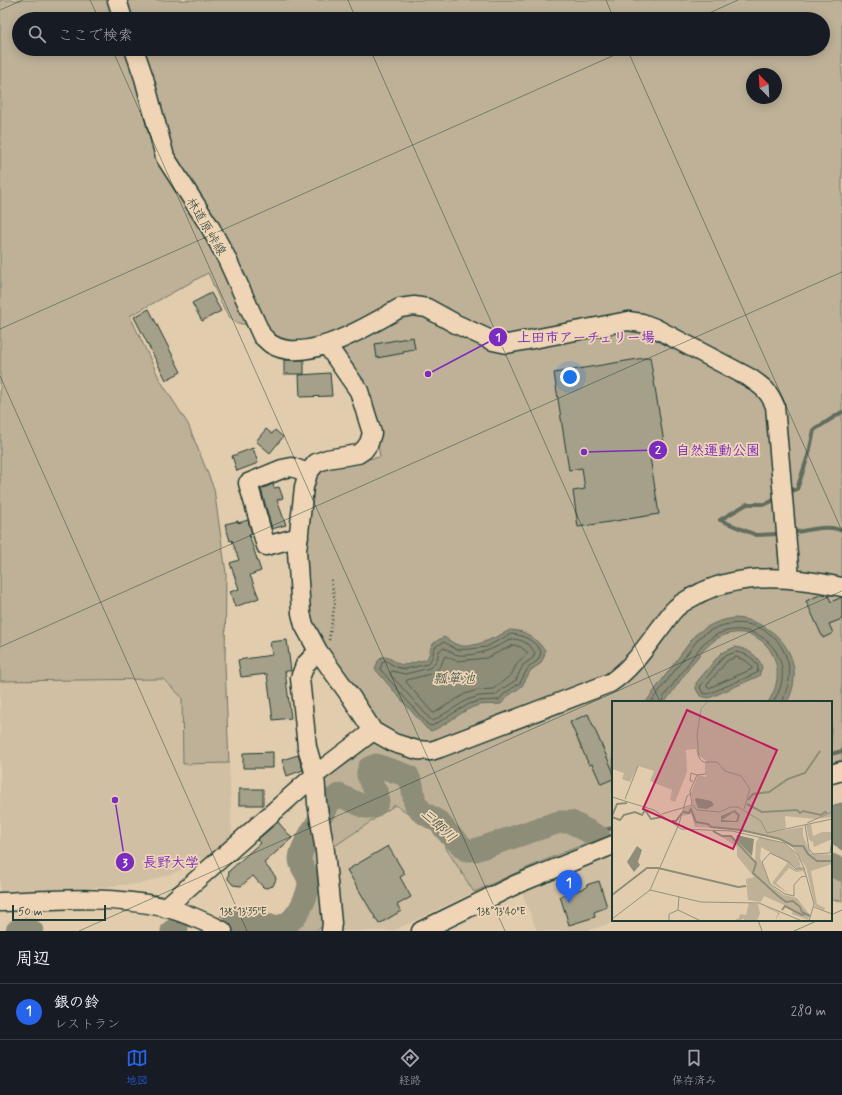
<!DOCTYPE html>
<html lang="ja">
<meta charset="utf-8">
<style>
body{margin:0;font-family:Mynerve,"Klee One",sans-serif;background:#20242c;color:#f1f3f6}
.compass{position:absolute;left:746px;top:68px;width:36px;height:36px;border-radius:50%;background:#171b24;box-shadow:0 2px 10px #0003;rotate:336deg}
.scale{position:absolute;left:12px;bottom:10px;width:94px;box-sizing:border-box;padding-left:4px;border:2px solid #1f3d34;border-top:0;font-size:11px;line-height:14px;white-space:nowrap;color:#1f3d34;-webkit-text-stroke:3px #efd5b6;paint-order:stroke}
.you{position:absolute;left:570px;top:377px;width:14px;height:14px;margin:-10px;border:3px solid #fff;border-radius:50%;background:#1a73e8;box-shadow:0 0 0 6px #1a73e833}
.badge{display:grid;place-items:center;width:26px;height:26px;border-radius:50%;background:#2563eb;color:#fff;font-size:13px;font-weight:700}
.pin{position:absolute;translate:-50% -33px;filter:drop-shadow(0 1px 2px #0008)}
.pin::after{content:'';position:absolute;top:21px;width:14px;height:12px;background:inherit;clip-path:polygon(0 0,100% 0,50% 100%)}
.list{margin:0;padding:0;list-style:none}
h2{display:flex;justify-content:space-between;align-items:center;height:52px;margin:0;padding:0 16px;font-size:17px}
h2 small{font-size:13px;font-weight:400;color:#9ea1a6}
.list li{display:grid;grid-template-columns:26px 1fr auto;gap:12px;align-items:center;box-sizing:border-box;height:56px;padding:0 16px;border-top:1px solid #363941}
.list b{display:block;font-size:15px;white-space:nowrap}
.list p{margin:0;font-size:13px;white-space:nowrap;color:#9ea1a6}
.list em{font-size:13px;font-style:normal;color:#9ea1a6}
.icon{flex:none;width:22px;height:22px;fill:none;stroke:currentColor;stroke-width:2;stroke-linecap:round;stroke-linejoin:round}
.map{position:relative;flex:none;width:842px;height:931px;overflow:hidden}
.search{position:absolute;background:#171b24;box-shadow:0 2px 10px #0003;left:12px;right:12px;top:12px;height:44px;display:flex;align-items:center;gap:10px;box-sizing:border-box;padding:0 14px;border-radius:22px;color:#9ea1a6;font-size:15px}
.sheet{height:108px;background:#171b24}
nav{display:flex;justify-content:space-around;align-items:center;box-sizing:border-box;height:56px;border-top:1px solid #363941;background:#171b24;font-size:11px;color:#9ea1a6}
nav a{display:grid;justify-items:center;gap:2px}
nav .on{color:#2563eb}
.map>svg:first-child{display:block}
.built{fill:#d0bfa3}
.green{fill:#beb198;stroke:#6e7766;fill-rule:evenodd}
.water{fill:#8e8d78;stroke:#626d5d}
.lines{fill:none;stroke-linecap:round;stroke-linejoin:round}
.shore{stroke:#4b5d4f;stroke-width:1}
.stream{stroke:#626d5d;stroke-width:4}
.river{stroke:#8e8d78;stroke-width:23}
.building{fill:#a5a089;stroke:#1f3d34}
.minor-casing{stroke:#1f3d34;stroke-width:21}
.path{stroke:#1f3d34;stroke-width:2.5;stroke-dasharray:1 3;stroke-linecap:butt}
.minor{stroke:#efd5b6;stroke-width:18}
.ticks{fill:none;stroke:#1f3d34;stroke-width:1;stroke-opacity:0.45}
.labels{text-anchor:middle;stroke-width:3.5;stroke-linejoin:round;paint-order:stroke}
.street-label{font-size:13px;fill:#1f3d34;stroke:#efd5b6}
.water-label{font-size:14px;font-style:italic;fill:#30493e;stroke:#efd5b6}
.inset-river{fill:none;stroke:#8e8d78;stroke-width:2}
.inset-road{fill:none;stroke:#94937d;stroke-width:1}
.view{fill:#c2185b;fill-opacity:0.15;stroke:#c2185b;stroke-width:2}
.inset-edge{fill:none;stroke:#1f3d34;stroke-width:2}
.ticks-label{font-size:10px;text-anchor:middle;fill:#1f3d34;stroke:#efd5b6;stroke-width:3.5;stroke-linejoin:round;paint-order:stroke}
.leader{fill:none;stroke:#7b2cbf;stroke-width:1.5}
.callout-dot{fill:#7b2cbf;stroke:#efd5b6;stroke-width:1.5}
.mark-label{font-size:12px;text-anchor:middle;font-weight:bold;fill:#fff}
.callout-label{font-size:14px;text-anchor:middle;font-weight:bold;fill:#7b2cbf;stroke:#efd5b6;stroke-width:3.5;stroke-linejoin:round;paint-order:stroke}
</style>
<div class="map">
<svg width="842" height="931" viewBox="0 0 842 931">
<rect width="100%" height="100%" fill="#e2ccae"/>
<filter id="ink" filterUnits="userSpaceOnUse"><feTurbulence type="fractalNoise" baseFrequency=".025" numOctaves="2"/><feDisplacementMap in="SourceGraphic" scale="8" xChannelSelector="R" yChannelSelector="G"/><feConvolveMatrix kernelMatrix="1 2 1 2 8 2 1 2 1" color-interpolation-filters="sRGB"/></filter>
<g filter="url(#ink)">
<path class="built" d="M 163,679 L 182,697 L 183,764 L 229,763 L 232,835 L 200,862 L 176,872 L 144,883 L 91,888 L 0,892 L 0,681 Z
M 395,805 L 433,828 L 474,892 L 393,931 L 337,931 L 329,850 Z
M 608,854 L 613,863 L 613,920 L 621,920 L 586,931 L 537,931 L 521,890 Z"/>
<path class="green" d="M 0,0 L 842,0 L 842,760 L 831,763 L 831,702 L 613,702 L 613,834 C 565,850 520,871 474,892 L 433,828 L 395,805 L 329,850 L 321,781 L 386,734 L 344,678 L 310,623 L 303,551 L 313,476 L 328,465 L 380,457 L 374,424 L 340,343 L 287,343 L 263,329 L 261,324 C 253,324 244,326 236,322 C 225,318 214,285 208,273 L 130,316 L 160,380 L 188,424 L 214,489 L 226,573 L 225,665 L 229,763 L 183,764 L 182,697 L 163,679 L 0,681 ZM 19,19 L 823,19 L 823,49 L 19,49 ZM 752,74 L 776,74 L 776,98 L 752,98 Z
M 315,816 L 327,923 L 316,931 L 253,931 L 220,916 L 251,914 L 280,919 L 287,917 L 301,901 L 303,895 C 300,885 295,875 293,865 C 290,853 309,827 315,816 Z
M 831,862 L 842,867 L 842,901 L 831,900 Z"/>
<path class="water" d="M 735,618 C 778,621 809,662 787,702 L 768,702 C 795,663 758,617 718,638 C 701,647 677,686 665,702 L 646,702 L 695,635 C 708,625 719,620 735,618 Z
M 510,630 C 527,631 534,637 545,650 L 544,657 L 540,664 L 531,670 L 522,686 L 507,697 L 501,704 C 494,705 485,704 479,705 C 461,710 448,725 431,731 L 426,728 L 375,669 L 378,661 L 382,657 C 391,656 395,664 403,665 C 411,665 419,660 426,660 C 435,647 424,647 444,637 C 449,640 454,644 458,645 C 472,650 498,636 510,630 Z
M 735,647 C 748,649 758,655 762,667 L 759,676 L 709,698 L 700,696 L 696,689 L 696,683 L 721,653 Z
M 842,803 L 842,850 L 831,842 L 831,806 Z"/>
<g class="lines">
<path class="shore" d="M 511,634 C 524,635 533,640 541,651 L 540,656 L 537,661 L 528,668 L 520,683 L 504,694 L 499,700 L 479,701 L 469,704 L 432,726 L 428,725 L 380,669 L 382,663 L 385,660 L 396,667 L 405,669 L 428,664 L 432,658 L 434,649 L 436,646 L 444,642 L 457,650 L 469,649 L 486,647 Z
M 512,639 C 522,639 530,644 535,653 L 533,658 L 523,665 L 516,680 L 501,690 L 496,695 L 479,696 L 467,700 L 433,721 L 431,720 L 390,674 L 392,671 L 405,674 L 430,668 L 437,660 L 439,651 L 443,648 C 448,649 452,654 458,655 C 477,657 495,648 512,639 Z
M 514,645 L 521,647 L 528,653 L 518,662 L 511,675 L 493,689 L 478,690 L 465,694 L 434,713 L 432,712 L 406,682 L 407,680 L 434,673 L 441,665 L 445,656 L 457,661 L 486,658 Z
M 736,652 C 745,653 755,658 758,667 L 757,673 L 708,694 L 703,693 L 700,688 L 701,685 L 723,657 Z
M 736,657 L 745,660 L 752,666 L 752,669 L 709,688 L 707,687 L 707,685 L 727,661 Z
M 651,702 L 699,638 C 732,610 783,623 789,669 C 791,683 785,690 783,702
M 662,702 L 663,698 L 702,645 C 745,604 806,654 773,702"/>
<path class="stream" d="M 788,493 L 797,489 L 809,453 L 814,430 L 842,412
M 720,520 L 747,504 L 766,504 L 778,498
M 720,520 L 756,535 L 777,534
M 796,532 C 810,530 830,524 842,531
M 831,754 L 842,751
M 591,833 L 613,828"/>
<path class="river" d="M 324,812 L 329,802 L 339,795 L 365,807 C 368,807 372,808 375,805 C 385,797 368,783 368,775 C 367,773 369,770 369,768 L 376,765 L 408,776 L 412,785 L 415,803 L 419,808 L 422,812 L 439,822 L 449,834 L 466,850 L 475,850 L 559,822 L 571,822 L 599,837
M 831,865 L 842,870
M 234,921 C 244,922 271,927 280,926 C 291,924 299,912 303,903 C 306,896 309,890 309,882 C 308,873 300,868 300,859 C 301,847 311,834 317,823
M 17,931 L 18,930 L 30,930 L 32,931
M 172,931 L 177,928"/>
</g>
<path class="building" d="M 211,293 L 221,311 L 202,321 L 192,303 Z
M 149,309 L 181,372 L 166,380 L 134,317 Z
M 413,337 L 415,349 L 403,351 L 404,353 L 377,358 L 375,344 Z
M 650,357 L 666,455 L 650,457 L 659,514 L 578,527 L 573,491 L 585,489 L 582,468 L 569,470 L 554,373 Z
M 284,360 L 304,360 L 304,374 L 284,374 Z
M 330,373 L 332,396 L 300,397 L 299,375 Z
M 266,429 L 272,434 L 275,430 L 283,437 L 270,453 L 256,441 Z
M 253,448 L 258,463 L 237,471 L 232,456 Z
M 273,484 L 274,488 L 279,487 L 283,498 L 277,500 L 286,525 L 272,529 L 261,489 Z
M 248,520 L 252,534 L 249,535 L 261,571 L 250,575 L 259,598 L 235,607 L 230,592 L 239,589 L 230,563 L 239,560 L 232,540 L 230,541 L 225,524 L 238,521 L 238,523 Z
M 822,594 L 828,595 L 831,602 L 842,597 L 842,619 L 829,624 L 833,633 L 823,638 L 806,601 Z
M 287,640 L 291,671 L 285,671 L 291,718 L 273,720 L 267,674 L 241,677 L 238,660 L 272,655 L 270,642 Z
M 588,714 L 613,771 L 613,779 L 601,784 L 592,764 L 589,765 L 570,722 Z
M 273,752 L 273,768 L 243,768 L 243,753 Z
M 298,755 L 303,770 L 287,776 L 282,760 Z
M 239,789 L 263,789 L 263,805 L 239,805 Z
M 278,822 L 292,838 L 264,863 L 275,876 L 276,879 L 273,886 L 266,888 L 263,887 L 253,876 L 241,886 L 233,885 L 228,879 L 229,871 L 260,843 L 257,840 Z
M 388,846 L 405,874 L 400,877 L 411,897 L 397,905 L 401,911 L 379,924 L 347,870 Z
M 599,881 L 607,907 L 594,912 L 595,917 L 569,925 L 560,896 L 587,887 L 586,885 Z"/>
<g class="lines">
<defs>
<path id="minor" d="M 117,0 L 123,19
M 134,49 L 144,78 L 165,157 L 210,227 L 226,257 L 262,336 C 265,338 268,342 271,344 C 306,366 369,325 400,308 L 414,306 L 427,308 L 456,324 L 493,341 L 507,344 L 628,321 L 642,323 L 655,328 L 750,378 C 763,387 769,391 775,406 L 790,578
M 327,345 L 359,391 L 372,433 L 369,443 L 364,450 L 358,454 L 327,459 L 316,463 L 308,473 L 304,487 L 297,551 L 301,613 L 304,625 L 318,651 L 351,697 L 373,731 L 394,743 L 417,750 L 431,751 L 440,748 L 610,683 C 631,669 646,647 661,627 C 666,621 670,613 676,608 C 683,601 693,597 702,592 C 746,572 795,577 842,587
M 299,537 L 266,546 L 248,483 L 282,469 L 292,467 L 308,473
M 318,651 L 305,665 L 300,678 L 307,747 L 315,775 L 317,803 L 325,851 L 332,923 L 331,931
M 831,774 L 842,771
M 0,902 C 55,900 110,895 164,907 C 182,912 206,922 223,931
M 165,908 L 315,775 L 373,731
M 421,931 L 517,884 L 613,845"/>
</defs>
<use href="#minor" class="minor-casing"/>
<path class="path" d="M 329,640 L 335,602 L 331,579"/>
<use href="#minor" class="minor"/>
</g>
</g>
<path class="ticks" d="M 90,0 L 99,19M 348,0 L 356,19M 606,0 L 614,19M 0,10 L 23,0M 696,19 L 738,0M 112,49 L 505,931M 370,49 L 660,702M 627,49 L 842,531M 0,329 L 628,49M 0,376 L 247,931M 0,647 L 842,272M 831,915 L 842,910M 758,920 L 762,931M 79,931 L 842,591M 794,931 L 819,920"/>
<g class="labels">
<g class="street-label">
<text transform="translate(207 226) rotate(59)" y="5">林道原峠線</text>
</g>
<g class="water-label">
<text x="454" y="683">瓢箪池</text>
<text transform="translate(439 825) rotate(42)" y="5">三郎川</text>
</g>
</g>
<g transform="translate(612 701)">
<rect width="220" height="220" fill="#e2ccae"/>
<path d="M 0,0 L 220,0 L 220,116 L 202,118 L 173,115 L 174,127 L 162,131 L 191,126 L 191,135 L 199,153 L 220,154 L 220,163 L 199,170 L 205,203 L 213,207 L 212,209 L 203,205 L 194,166 L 219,161 L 194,166 L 181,147 L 168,138 L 119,128 L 83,126 L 79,113 L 70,115 L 72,107 L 81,105 L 79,92 L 86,74 L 94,76 L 95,72 L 95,60 L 85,54 L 84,48 L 74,49 L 75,71 L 63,101 L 58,99 L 60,89 L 38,80 L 42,70 L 26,65 L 18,81 L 10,78 L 12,72 L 0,68 ZM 199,123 L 201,135 L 210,131 L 220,131 L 220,138 L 202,146 L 201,141 L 197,139 L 194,124 ZM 101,130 L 110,134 L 118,134 L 143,160 L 144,141 L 148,136 L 172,143 L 182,151 L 187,158 L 189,167 L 186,168 L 149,146 L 148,157 L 158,184 L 172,194 L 185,197 L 198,214 L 196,219 L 180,213 L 181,208 L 152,195 L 149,201 L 136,199 L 134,178 L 142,176 L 125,155 L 125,146 ZM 176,161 L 183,168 L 192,168 L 193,174 L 191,170 L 184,171 L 177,167 L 164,182 L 177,193 L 160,182 ZM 137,202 L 145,203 L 157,207 L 168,212 L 163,220 L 166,212 L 146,203 L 148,212 L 145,220 L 133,220 L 131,217 L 129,220 L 121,220 L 127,217 L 128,213 L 134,214 Z" fill="#beb198"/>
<path d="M 85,97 L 99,100 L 102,104 L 95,108 L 86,107 L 83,98 ZM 123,109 L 128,114 L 126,121 L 109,121 L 109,115 ZM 122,111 L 126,115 L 124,120 L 110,119 ZM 125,134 L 142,138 L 140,155 L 124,139 ZM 25,145 L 30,149 L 26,161 L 28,164 L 22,171 L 15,161 Z" fill="#8e8d78" fill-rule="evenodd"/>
<path class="inset-river" d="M 136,99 L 141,93 L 157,91 L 176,78 L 193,72 L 208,50M 135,103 L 150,111 L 185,109 L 188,112 L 191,110 L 209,114 L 213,111 L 215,112M 71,111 L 77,112 L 79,108 L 84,121 L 96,123 L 99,126M 0,115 L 5,103 L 15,102M 0,116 L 8,119 L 12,114 L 23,111 L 30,114 L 33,109 L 39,118 L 50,116M 60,120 L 64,120 L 70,112M 99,126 L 129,129 L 168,138 L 181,145 L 191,145 L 196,153 L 205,160 L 220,160M 101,130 L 110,135 L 119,135 L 144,162 L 141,172 L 165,194 L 174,201 L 181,200 L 188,206 L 190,211 L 198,215M 0,194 L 35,167 L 46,167 L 126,186 L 134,185M 170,209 L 173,205 L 190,214 L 194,213"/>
<path class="inset-road" d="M 96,0 L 89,8 L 88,14 L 85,34 L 87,57 L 91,61 L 105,61 L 113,70 L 129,75 L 138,88 L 132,108M 94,61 L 94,73 L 85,74 L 78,90 L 80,104 L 85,109 L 108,111 L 118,106 L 126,106 L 149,120 L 155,132 L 220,118M 81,80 L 78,80 L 79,72 L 85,74M 0,96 L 42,109 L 69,128 L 120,130 L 172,142 L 186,154 L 192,167 L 202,203 L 197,220M 13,98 L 26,65M 50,113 L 80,104M 195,122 L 220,111M 193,124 L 197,148 L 201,153 L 218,152 L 220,139M 192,167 L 184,168 L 177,161 L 158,152 L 150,161 L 158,183 L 173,193 L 182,195 L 182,184 L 189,176 L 194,175M 38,189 L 67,123 L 75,95 L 78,93M 202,206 L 220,213M 66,209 L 89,220M 66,209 L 67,195M 0,218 L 38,189 L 89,201 L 147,202 L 190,220M 57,220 L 57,213 L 66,209"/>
<path class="view" d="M 75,9 L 165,49 L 121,148 L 31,108 Z"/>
<rect width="220" height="220" class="inset-edge"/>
</g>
<g class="ticks-label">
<text x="243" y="915">138°13'35"E</text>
<text x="501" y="915">138°13'40"E</text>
</g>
<path class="leader" d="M428 374L498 337M584 452L658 450M115 800L125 862"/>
<g class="callout-dot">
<circle cx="428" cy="374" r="4"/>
<circle cx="584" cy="452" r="4"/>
<circle cx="115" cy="800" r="4"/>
<circle cx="498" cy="337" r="10"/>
<circle cx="658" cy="450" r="10"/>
<circle cx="125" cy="862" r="10"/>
</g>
<g class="mark-label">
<text x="498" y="341">1</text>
<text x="658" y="454">2</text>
<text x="125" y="867">3</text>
</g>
<g class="callout-label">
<text x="586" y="342">上田市アーチェリー場</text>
<text x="718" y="455">自然運動公園</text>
<text x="171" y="867">長野大学</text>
</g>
</svg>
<svg class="compass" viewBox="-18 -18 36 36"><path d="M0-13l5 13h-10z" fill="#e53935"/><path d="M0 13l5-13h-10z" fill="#9ea1a6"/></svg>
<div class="scale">50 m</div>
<div class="you"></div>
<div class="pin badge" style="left:569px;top:903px">1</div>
<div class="search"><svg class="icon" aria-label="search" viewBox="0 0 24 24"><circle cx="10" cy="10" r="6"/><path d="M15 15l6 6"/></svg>ここで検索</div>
</div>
<section class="sheet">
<h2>周辺<small></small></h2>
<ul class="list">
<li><span class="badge">1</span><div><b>銀の鈴</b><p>レストラン</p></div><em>280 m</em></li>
</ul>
</section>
<nav>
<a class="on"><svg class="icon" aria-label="map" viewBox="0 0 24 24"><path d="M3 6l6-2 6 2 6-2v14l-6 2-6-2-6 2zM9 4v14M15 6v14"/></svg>地図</a>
<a><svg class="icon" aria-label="directions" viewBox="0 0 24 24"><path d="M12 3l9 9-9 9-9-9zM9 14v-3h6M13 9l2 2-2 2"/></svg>経路</a>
<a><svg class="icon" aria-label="saved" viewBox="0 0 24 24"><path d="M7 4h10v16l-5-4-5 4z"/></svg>保存済み</a>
</nav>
